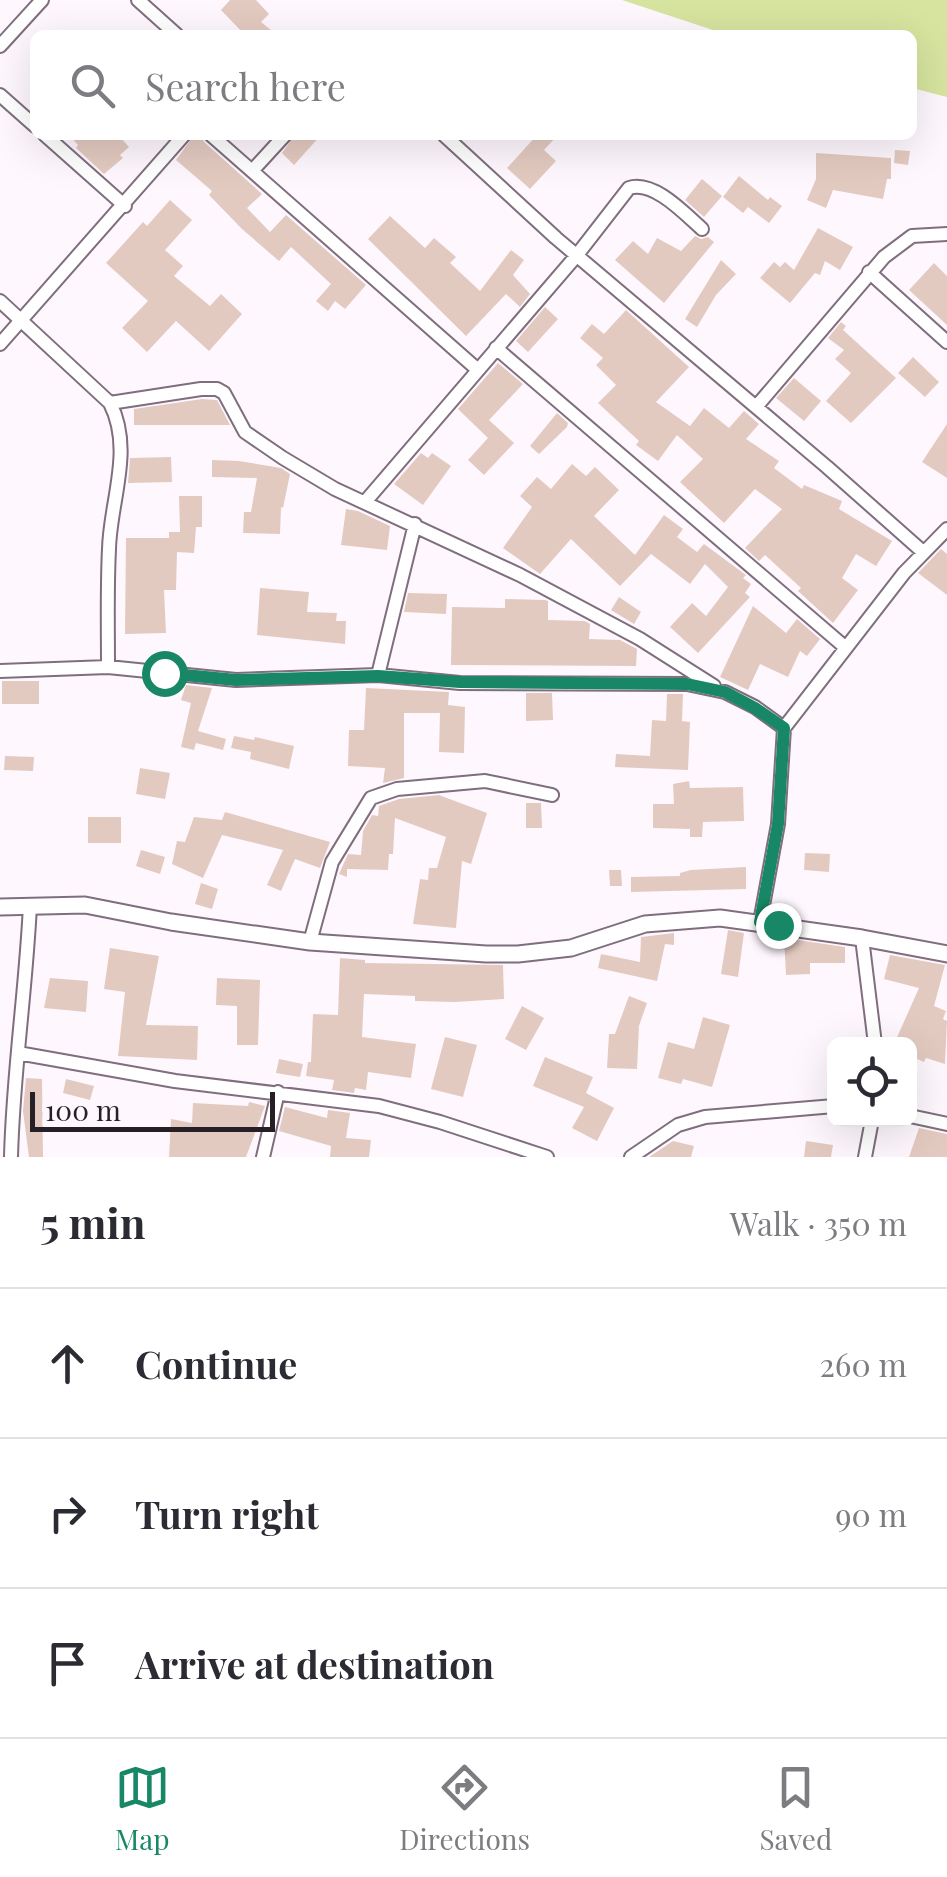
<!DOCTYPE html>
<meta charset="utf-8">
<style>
body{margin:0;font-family:"Playfair Display",serif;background:#f7f7f7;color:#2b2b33}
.controls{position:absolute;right:30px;bottom:30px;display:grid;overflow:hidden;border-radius:15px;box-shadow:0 10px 40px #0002}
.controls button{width:90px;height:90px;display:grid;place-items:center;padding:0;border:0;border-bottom:2px solid #e1e1e2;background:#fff;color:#2b2b33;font:50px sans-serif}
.scale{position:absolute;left:30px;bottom:25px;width:245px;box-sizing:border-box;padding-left:10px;border:5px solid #261f25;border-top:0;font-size:28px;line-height:35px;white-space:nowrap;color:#261f25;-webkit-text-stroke:8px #fff7fe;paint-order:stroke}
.stop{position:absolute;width:30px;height:30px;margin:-22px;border:8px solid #178765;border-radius:50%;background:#fff}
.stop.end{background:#178765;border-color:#fff;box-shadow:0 2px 10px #0008}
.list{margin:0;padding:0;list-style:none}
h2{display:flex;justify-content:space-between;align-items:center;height:130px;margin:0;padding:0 40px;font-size:42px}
h2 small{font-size:32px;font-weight:400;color:#7c7c81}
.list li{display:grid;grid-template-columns:65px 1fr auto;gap:30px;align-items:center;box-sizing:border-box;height:150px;padding:0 40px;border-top:2px solid #e1e1e2}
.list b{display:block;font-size:38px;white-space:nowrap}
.list em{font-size:32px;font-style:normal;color:#7c7c81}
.icon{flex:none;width:55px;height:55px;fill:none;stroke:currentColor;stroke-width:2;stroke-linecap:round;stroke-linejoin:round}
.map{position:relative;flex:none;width:947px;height:1157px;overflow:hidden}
.search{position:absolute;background:#fff;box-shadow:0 10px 40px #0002;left:30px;right:30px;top:30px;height:110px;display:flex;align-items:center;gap:25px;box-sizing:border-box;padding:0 35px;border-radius:15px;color:#7c7c81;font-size:38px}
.sheet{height:580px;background:#fff}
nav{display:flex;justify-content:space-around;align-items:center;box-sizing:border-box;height:140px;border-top:2px solid #e1e1e2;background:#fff;font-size:28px;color:#7c7c81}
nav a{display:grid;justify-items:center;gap:5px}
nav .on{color:#178765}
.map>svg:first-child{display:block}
.green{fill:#d6e49f}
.building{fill:#e3cac1}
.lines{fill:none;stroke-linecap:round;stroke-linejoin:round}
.minor-casing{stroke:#7f6e7d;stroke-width:16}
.tertiary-casing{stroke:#7f6e7d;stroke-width:19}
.minor{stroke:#fff;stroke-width:12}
.tertiary{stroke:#fff;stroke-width:15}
.route{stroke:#178765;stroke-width:12}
</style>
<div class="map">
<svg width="947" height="1157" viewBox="0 0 947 1157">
<rect width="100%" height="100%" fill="#fff7fe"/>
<path class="green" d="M 622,0 L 947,0 L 947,97 L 912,88 L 912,35 L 728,35 Z"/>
<path class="building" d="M 230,0 L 256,0 L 269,14 L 261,22 L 277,35 L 245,35 L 221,10 Z
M 69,135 L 118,135 L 129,147 L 120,155 L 123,158 L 104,174 L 76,148 L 78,145 Z
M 194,135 L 201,135 L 204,142 L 262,194 L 247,208 L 270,232 L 286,215 L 366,285 L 345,309 L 335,301 L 328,311 L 316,301 L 331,284 L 291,247 L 279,261 L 242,229 L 209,195 L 212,191 L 176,160 Z
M 295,135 L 321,135 L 294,165 L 282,153 Z
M 537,135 L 558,135 L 544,150 L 556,161 L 530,189 L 507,168 Z
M 895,150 L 910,151 L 908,165 L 894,163 Z
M 816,153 L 891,158 L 891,179 L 887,179 L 883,199 L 833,190 L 826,208 L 807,200 L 816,179 Z
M 739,176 L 768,200 L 770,197 L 782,206 L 769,223 L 748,207 L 743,213 L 723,197 Z
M 702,179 L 722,196 L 704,217 L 685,200 Z
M 170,200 L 192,220 L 165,250 L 183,266 L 174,276 L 210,306 L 221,294 L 242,314 L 209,351 L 176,321 L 147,352 L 122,328 L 148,301 L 106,263 L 143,222 L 147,226 Z
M 390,216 L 425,248 L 434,238 L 456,257 L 450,263 L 480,291 L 511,250 L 524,260 L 513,275 L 530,294 L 520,307 L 506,294 L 466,336 L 368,239 Z
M 818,228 L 853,247 L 840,270 L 825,261 L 820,275 L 815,273 L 790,303 L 760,278 L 774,262 L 780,267 L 785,262 L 794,270 Z
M 695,236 L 701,239 L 708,237 L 714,242 L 664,303 L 615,260 L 633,241 L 648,254 L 657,238 L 681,251 Z
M 721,260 L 736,274 L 716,295 L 697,327 L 685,319 Z
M 934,263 L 947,276 L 947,325 L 909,290 Z
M 545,307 L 558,319 L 528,352 L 516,341 Z
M 626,310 L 689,367 L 656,402 L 690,426 L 704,408 L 729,428 L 744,411 L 759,424 L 746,439 L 779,461 L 774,468 L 802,489 L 804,485 L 842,501 L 839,509 L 892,541 L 876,566 L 856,554 L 842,578 L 858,590 L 833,623 L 798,591 L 801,588 L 765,555 L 759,561 L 745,548 L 782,509 L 755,489 L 724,523 L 680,482 L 703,459 L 677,435 L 658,461 L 636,445 L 639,441 L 598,403 L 616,385 L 596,365 L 603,358 L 580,338 L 592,324 L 604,334 Z
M 841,322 L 846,326 L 843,330 L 896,378 L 851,423 L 826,401 L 851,373 L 835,359 L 844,350 L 828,338 Z
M 913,357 L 939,382 L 925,397 L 898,373 Z
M 498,363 L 523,384 L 489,420 L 514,443 L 484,475 L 468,460 L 488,438 L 458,409 Z
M 794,378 L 821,401 L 804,421 L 776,398 Z
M 202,399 L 217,400 L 230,425 L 134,425 L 134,409 Z
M 557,413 L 568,423 L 567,427 L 539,454 L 530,446 Z
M 947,424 L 947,478 L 922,462 Z
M 421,453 L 428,458 L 432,453 L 451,466 L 423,505 L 394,484 Z
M 171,457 L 172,482 L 128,483 L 130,458 Z
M 212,460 L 239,461 L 281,468 L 290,474 L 283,508 L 281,507 L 280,534 L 243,533 L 244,512 L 251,512 L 257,478 L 212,477 Z
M 572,464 L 586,476 L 595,467 L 619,490 L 594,516 L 635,555 L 664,515 L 683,529 L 677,537 L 697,552 L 704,544 L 746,575 L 743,578 L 751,584 L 745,593 L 750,597 L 698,653 L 670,627 L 692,603 L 706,616 L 728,587 L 705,564 L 690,584 L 651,554 L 620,586 L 571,539 L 540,574 L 503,548 L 532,507 L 520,496 L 537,477 L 551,489 Z
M 179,496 L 202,496 L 202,527 L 196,527 L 194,553 L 177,552 L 176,590 L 164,590 L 166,633 L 125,634 L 126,538 L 169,538 L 169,532 L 180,532 Z
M 346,509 L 358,511 L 390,526 L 387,550 L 341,545 Z
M 941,549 L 947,554 L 947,595 L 918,573 Z
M 260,588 L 309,592 L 307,612 L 337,613 L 336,621 L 346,621 L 345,644 L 257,635 Z
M 408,593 L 447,594 L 446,614 L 404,612 Z
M 619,597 L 641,612 L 634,624 L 611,610 Z
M 505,599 L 545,600 L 548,601 L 548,620 L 585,621 L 590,624 L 589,639 L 620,640 L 637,649 L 636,666 L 451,665 L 452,607 L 505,608 Z
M 753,606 L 786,633 L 797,619 L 820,639 L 807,656 L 800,651 L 788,677 L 760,664 L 748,690 L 720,677 Z
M 2,681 L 39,681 L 39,704 L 2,704 Z
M 186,685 L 212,688 L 198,731 L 226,739 L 223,750 L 196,743 L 194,750 L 181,747 L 191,703 L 181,700 Z
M 366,688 L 449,692 L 448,705 L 465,707 L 464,753 L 439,752 L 440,713 L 404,713 L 404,778 L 383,783 L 385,768 L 348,766 L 349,730 L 364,730 Z
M 526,693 L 552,693 L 553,720 L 526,721 Z
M 667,694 L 683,694 L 682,721 L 690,722 L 688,770 L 615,767 L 616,754 L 650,756 L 652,720 L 666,721 Z
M 234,736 L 254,740 L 255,737 L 294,746 L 289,769 L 250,759 L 251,752 L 231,748 Z
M 5,756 L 34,757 L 33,771 L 4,770 Z
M 140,768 L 170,773 L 165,799 L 136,794 Z
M 689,781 L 690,788 L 743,787 L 744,821 L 703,822 L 702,837 L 690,837 L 690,829 L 653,828 L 653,804 L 674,804 L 673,784 Z
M 439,795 L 487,813 L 471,864 L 462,861 L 456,928 L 413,924 L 420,879 L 428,880 L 429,868 L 437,868 L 446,837 L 395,818 L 393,854 L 389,854 L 388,870 L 347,869 L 347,877 L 339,874 L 348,854 L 361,855 L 363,831 L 372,815 L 378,816 L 379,806 L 399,799 Z
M 526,803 L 541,803 L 542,828 L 526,828 Z
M 225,812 L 330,842 L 320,868 L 295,859 L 281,891 L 267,885 L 283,850 L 222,835 L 203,878 L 172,864 L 177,841 L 185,842 L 194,817 L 222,820 Z
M 88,817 L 121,817 L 121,843 L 88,843 Z
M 141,850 L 165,857 L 160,874 L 136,866 Z
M 805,853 L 830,854 L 829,872 L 804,870 Z
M 746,867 L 746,889 L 631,892 L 631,877 L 680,876 L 680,873 L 691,870 Z
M 609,870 L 621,870 L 622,886 L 610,886 Z
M 201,883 L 218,889 L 212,909 L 195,904 Z
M 728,930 L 744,933 L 738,977 L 721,974 Z
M 674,933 L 674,945 L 665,944 L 657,981 L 598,968 L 601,954 L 640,962 L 641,937 Z
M 784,938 L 845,947 L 845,963 L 810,963 L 810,974 L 786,975 Z
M 110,948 L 159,956 L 146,1025 L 198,1026 L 197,1060 L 118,1056 L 125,992 L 104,989 Z
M 890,955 L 945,965 L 934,1006 L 946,1011 L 943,1019 L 947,1021 L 945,1064 L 926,1058 L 924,1062 L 910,1056 L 910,1044 L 894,1044 L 919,988 L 884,979 Z
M 340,958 L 365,960 L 365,963 L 503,965 L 504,999 L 455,1002 L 415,1001 L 415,996 L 364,994 L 362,1037 L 416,1044 L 411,1078 L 368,1072 L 366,1090 L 355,1088 L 354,1093 L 332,1090 L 334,1080 L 306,1076 L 308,1062 L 311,1062 L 313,1014 L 338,1015 Z
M 50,978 L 88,981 L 86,1012 L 44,1008 Z
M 217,978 L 260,980 L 258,1045 L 237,1045 L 237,1006 L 216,1005 Z
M 629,996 L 647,1003 L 639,1026 L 637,1069 L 607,1068 L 609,1034 L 615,1034 Z
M 522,1006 L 544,1018 L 526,1050 L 505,1039 Z
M 703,1017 L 730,1025 L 712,1087 L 683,1079 L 681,1084 L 658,1078 L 668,1042 L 694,1049 Z
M 445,1037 L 477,1045 L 463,1097 L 431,1089 Z
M 545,1057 L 593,1077 L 586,1093 L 614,1108 L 597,1141 L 572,1128 L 584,1107 L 533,1086 Z
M 279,1059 L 303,1064 L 300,1077 L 276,1073 Z
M 26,1078 L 42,1079 L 43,1157 L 29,1157 L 23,1111 Z
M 66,1079 L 94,1086 L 90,1100 L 63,1093 Z
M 249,1102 L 265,1106 L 246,1157 L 169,1157 L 171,1119 L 192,1123 L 193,1103 L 248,1106 Z
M 285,1107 L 327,1118 L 328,1110 L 350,1113 L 346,1138 L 371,1140 L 369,1157 L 330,1157 L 331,1146 L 279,1131 Z
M 919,1128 L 947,1134 L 947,1157 L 909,1157 Z
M 673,1141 L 694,1146 L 691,1157 L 649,1157 Z
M 806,1141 L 833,1145 L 831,1157 L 804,1157 Z"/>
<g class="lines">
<defs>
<path id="minor" d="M 138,0 L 177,35
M 0,46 L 42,0
M 0,95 L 35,126
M 45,135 L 125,206
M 211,135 L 478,370
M 444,135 L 556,238 L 827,467 L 923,552
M 252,171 L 285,135
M 869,272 L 947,342
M 0,301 L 110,403 C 134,450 110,501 109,549 C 107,589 108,628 108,667
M 0,344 L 184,135
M 496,348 L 846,648
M 110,403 L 201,389 L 217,389 L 224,393 L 245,432 L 283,458 L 335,489 L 520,575 L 640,639 L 714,686
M 756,407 L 884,257 L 912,236 L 947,234
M 365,502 L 577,255 L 629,188 C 654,180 685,214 702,229
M 0,671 L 108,667 L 236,680 L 378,675 L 460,683 L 687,684 L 725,692 L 755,707 L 784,728
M 378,675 L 415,524
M 760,922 L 778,824 L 784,728 L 904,573 L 947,529
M 862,938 L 875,1044
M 310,942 L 332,862 L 371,798 L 397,789 L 485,781 L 552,795
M 18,1053 L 175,1081 L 379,1106 L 440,1122 L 547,1157
M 910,1116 L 947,1124
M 11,1157 C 13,1073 26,990 30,905
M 263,1157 L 278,1092
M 631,1157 L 678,1125 L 705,1117 L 834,1106
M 865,1157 L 872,1120"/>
<path id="tertiary" d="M 0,907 L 85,905 L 171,922 L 310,942 L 486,954 L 518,954 L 571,948 L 645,924 L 720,918 L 862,938 L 947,954"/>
</defs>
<use href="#minor" class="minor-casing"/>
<use href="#tertiary" class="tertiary-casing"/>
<use href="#minor" class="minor"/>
<use href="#tertiary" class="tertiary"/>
</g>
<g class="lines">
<path class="route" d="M 164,673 L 236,680 L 378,676 L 460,682 L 687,684 L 725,692 L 755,708 L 784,728 L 778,824 L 760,922 L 778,925"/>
</g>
</svg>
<div class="controls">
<button><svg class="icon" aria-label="locate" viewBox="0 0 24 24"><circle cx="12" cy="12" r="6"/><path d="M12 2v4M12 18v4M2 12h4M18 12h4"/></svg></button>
</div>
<div class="scale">100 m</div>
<div class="stop" style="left:164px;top:673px"></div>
<div class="stop end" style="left:778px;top:925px"></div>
<div class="search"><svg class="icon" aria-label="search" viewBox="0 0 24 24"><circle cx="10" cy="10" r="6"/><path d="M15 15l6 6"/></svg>Search here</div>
</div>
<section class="sheet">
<h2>5 min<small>Walk · 350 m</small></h2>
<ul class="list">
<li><svg class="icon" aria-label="ahead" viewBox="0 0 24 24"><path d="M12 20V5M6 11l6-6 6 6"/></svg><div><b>Continue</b></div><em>260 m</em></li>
<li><svg class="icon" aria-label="right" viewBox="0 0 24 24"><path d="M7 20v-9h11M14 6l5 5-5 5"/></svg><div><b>Turn right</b></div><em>90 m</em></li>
<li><svg class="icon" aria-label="arrive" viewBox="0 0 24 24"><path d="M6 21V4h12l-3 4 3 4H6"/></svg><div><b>Arrive at destination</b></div></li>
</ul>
</section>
<nav>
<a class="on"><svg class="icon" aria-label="map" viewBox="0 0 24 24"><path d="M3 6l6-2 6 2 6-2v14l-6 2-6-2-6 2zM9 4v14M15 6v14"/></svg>Map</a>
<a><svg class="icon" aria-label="directions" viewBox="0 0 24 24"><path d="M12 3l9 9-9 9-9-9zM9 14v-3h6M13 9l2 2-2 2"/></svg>Directions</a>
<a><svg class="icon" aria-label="saved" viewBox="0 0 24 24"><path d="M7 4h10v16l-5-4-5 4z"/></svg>Saved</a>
</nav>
